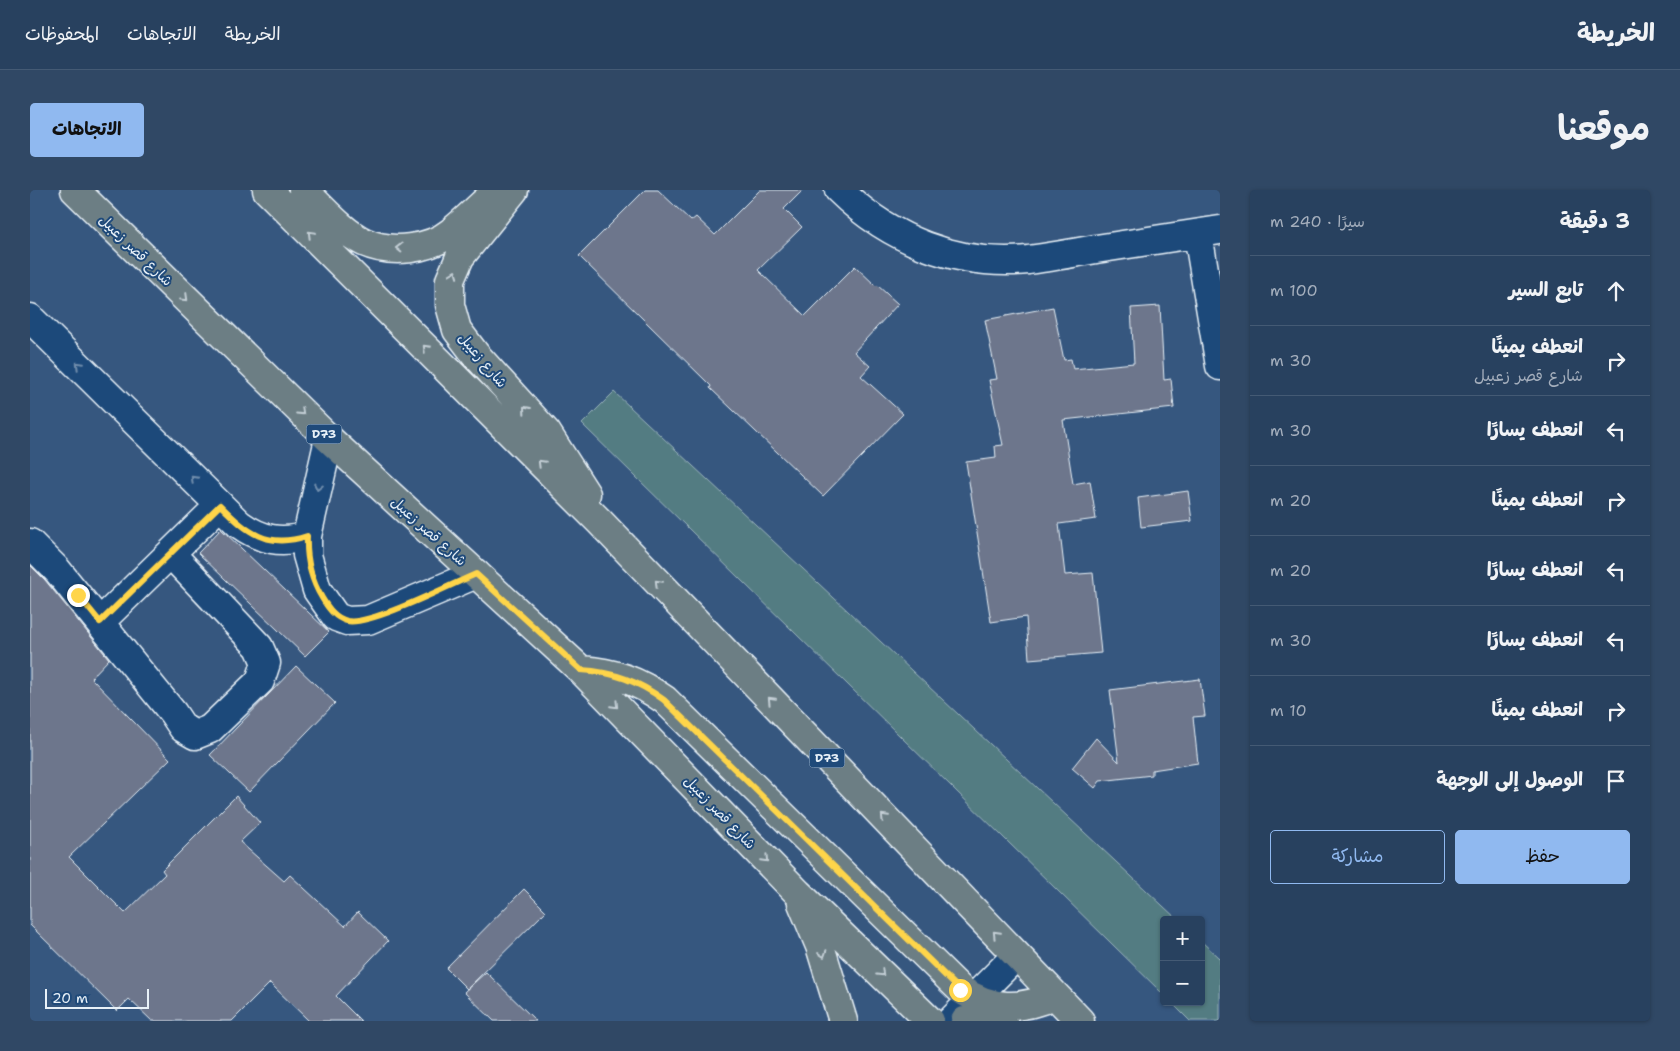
<!DOCTYPE html>
<html lang="ar">
<meta charset="utf-8">
<style>
body{margin:0;font-family:"Shantell Sans","Playpen Sans Arabic",sans-serif;background:#304865;color:#f1f3f6;direction:rtl}
.controls{position:absolute;right:15px;bottom:15px;display:grid;overflow:hidden;border-radius:5px;box-shadow:0 1px 4px #0004}
.controls button{width:45px;height:45px;display:grid;place-items:center;padding:0;border:0;border-bottom:1px solid #445a74;background:#28415f;color:#f1f3f6;font:25px sans-serif}
.scale{position:absolute;left:15px;bottom:12px;width:104px;box-sizing:border-box;padding-left:5px;border:2px solid #e8f1f8;border-top:0;font-size:14px;line-height:18px;white-space:nowrap;color:#e8f1f8;-webkit-text-stroke:4px #1f4a7a;paint-order:stroke}
.stop{position:absolute;width:15px;height:15px;margin:-11px;border:4px solid #ffd54a;border-radius:50%;background:#fff}
.stop.end{background:#ffd54a;border-color:#fff;box-shadow:0 1px 5px #0008}
.list{margin:0;padding:0;list-style:none}
h2{display:flex;justify-content:space-between;align-items:center;height:65px;margin:0;padding:0 20px;font-size:21px}
h2 small{font-size:16px;font-weight:400;color:#a5afbd}
.list li{display:grid;grid-template-columns:32px 1fr auto;gap:15px;align-items:center;box-sizing:border-box;height:70px;padding:0 20px;border-top:1px solid #445a74}
.list b{display:block;font-size:19px;white-space:nowrap}
.list p{margin:0;font-size:16px;white-space:nowrap;color:#a5afbd}
.list em{font-size:16px;font-style:normal;color:#a5afbd}
.actions{display:flex;gap:10px;padding:15px 20px}
.actions a{flex:1;padding:11px 0;border:1px solid #90b9f0;border-radius:5px;text-align:center;font-size:18px;color:#90b9f0}
.actions .main{background:#90b9f0;color:#111}
.icon{flex:none;width:28px;height:28px;fill:none;stroke:currentColor;stroke-width:2;stroke-linecap:round;stroke-linejoin:round}
.map{position:relative;flex:none;width:1190px;height:831px;overflow:hidden;direction:ltr;border-radius:5px}
header{display:flex;align-items:center;gap:30px;box-sizing:border-box;height:70px;padding:0 25px;background:#28415f;border-bottom:1px solid #445a74}
header strong{font-size:24px}
nav{display:flex;gap:28px;margin-inline-start:auto;font-size:18px}
.intro{display:flex;align-items:center;justify-content:space-between;box-sizing:border-box;height:120px;padding:0 30px}
h1{margin:0;font-size:35px}
.button{padding:12px 22px;border-radius:5px;background:#90b9f0;color:#111;font-size:18px;font-weight:700}
main{display:flex;gap:30px;padding:0 30px}
aside{flex:1;background:#28415f;border-radius:5px;box-shadow:0 1px 4px #0004}
.map>svg:first-child{display:block}
.green{fill:#527b82;stroke:#9db6bd}
.building{fill:#6d768c;stroke:#e8f1f8}
.lines{fill:none;stroke-linecap:round;stroke-linejoin:round}
.minor-casing{stroke:#e8f1f8;stroke-width:31}
.major-casing{stroke:#e8f1f8;stroke-width:31}
.minor{stroke:#1f4a7a;stroke-width:28}
.major{stroke:#6c7e84;stroke-width:28}
.oneway{stroke:#c3ced5}
.oneway2{stroke:#6f8dac}
.route{stroke:#ffd54a;stroke-width:6}
.labels{text-anchor:middle;stroke-width:4;stroke-linejoin:round;paint-order:stroke}
.shield{fill:#1f4a7a;stroke:#acbfd2;stroke-width:1}
.shield-label{font-size:12px;font-weight:bold;fill:#e8f1f8}
.street-label{font-size:14px;fill:#e8f1f8;stroke:#1f4a7a}
</style>
<header>
<strong>الخريطة</strong>
<nav><a>الخريطة</a><a>الاتجاهات</a><a>المحفوظات</a></nav>
</header>
<div class="intro"><h1>موقعنا</h1><a class="button">الاتجاهات</a></div>
<main>
<aside>
<h2>3 دقيقة<small>سيرًا · 240 m</small></h2>
<ul class="list">
<li><svg class="icon" aria-label="ahead" viewBox="0 0 24 24"><path d="M12 20V5M6 11l6-6 6 6"/></svg><div><b>تابع السير</b></div><em>100 m</em></li>
<li><svg class="icon" aria-label="right" viewBox="0 0 24 24"><path d="M7 20v-9h11M14 6l5 5-5 5"/></svg><div><b>انعطف يمينًا</b><p>شارع قصر زعبيل</p></div><em>30 m</em></li>
<li><svg class="icon" aria-label="left" viewBox="0 0 24 24"><path d="M17 20v-9H6M10 6l-5 5 5 5"/></svg><div><b>انعطف يسارًا</b></div><em>30 m</em></li>
<li><svg class="icon" aria-label="right" viewBox="0 0 24 24"><path d="M7 20v-9h11M14 6l5 5-5 5"/></svg><div><b>انعطف يمينًا</b></div><em>20 m</em></li>
<li><svg class="icon" aria-label="left" viewBox="0 0 24 24"><path d="M17 20v-9H6M10 6l-5 5 5 5"/></svg><div><b>انعطف يسارًا</b></div><em>20 m</em></li>
<li><svg class="icon" aria-label="left" viewBox="0 0 24 24"><path d="M17 20v-9H6M10 6l-5 5 5 5"/></svg><div><b>انعطف يسارًا</b></div><em>30 m</em></li>
<li><svg class="icon" aria-label="right" viewBox="0 0 24 24"><path d="M7 20v-9h11M14 6l5 5-5 5"/></svg><div><b>انعطف يمينًا</b></div><em>10 m</em></li>
<li><svg class="icon" aria-label="arrive" viewBox="0 0 24 24"><path d="M6 21V4h12l-3 4 3 4H6"/></svg><div><b>الوصول إلى الوجهة</b></div></li>
</ul>
<div class="actions"><a class="main">حفظ</a><a>مشاركة</a></div>
</aside>
<div class="map">
<svg width="1190" height="831" viewBox="0 0 1190 831">
<rect width="100%" height="100%" fill="#36577f"/>
<filter id="ink" filterUnits="userSpaceOnUse"><feTurbulence type="fractalNoise" baseFrequency=".02" numOctaves="2"/><feDisplacementMap in="SourceGraphic" scale="10" xChannelSelector="R" yChannelSelector="G"/><feConvolveMatrix kernelMatrix="1 2 1 2 8 2 1 2 1" color-interpolation-filters="sRGB"/></filter>
<g filter="url(#ink)">
<path class="green" d="M 584,202 L 1148,730 L 1134,730 L 1134,805 L 552,234 Z
M 1171,751 L 1190,769 L 1190,831 L 1160,831 L 1141,812 L 1171,812 Z"/>
<path class="building" d="M 615,0 L 628,0 L 661,31 L 666,27 L 685,45 L 730,0 L 773,0 L 754,19 L 772,37 L 728,80 L 775,126 L 825,76 L 846,96 L 847,95 L 868,114 L 824,162 L 840,176 L 831,186 L 873,224 L 793,306 L 680,198 L 681,196 L 549,66 Z
M 1130,116 L 1134,190 L 1141,189 L 1144,218 L 1033,230 L 1043,294 L 1060,291 L 1066,329 L 1029,334 L 1035,385 L 1063,383 L 1071,463 L 999,469 L 996,427 L 961,432 L 936,272 L 966,268 L 965,256 L 973,255 L 959,190 L 967,189 L 955,130 L 1023,117 L 1034,170 L 1041,169 L 1043,179 L 1104,173 L 1101,118 Z
M 1158,301 L 1162,331 L 1111,337 L 1108,308 Z
M 191,339 L 299,442 L 275,466 L 168,363 Z
M 0,375 L 15,390 L 79,469 L 61,488 L 140,569 L 39,667 L 95,723 L 135,684 L 132,680 L 206,606 L 230,633 L 210,652 L 254,691 L 260,685 L 315,736 L 328,722 L 358,751 L 306,806 L 331,831 L 279,831 L 240,793 L 202,831 L 122,831 L 99,809 L 87,821 L 0,735 Z
M 266,476 L 305,513 L 219,602 L 180,565 Z
M 1170,489 L 1175,526 L 1163,527 L 1168,573 L 1122,580 L 1122,585 L 1070,591 L 1065,598 L 1042,578 L 1066,548 L 1089,572 L 1080,500 Z
M 494,699 L 516,721 L 437,799 L 416,778 Z
M 456,782 L 506,831 L 464,831 L 434,802 Z"/>
<g class="lines">
<defs>
<path id="minor" d="M 809,0 C 859,49 927,77 998,70 C 1021,67 1044,63 1066,59 C 1107,53 1149,46 1190,40
M 1168,44 L 1190,176
M 0,128 L 209,334 C 231,350 251,354 277,346
M 299,249 L 277,346 L 277,365 L 287,400 L 306,427 L 317,431 L 338,430 L 446,384
M 0,353 L 27,380 L 143,523 L 153,538 L 165,545 L 180,539 L 230,491 L 236,473 L 229,457 L 142,365
M 70,432 L 190,315
M 921,831 L 986,766"/>
<path id="major" d="M 45,0 L 299,249 L 551,480 L 768,703 L 900,831
M 237,0 L 570,332 L 1050,831
M 273,0 C 292,17 311,41 334,52 C 360,64 399,60 421,42 C 435,31 448,18 461,6
M 484,0 L 430,67 L 420,90 L 420,115 L 427,140 L 446,165 L 517,243 L 556,304
M 551,480 C 584,482 608,491 635,510 L 930,799 C 961,820 991,821 1024,805
M 772,713 L 790,756 L 813,831
M 935,831 L 958,828 L 974,831"/>
</defs>
<use href="#minor" class="minor-casing"/>
<use href="#major" class="major-casing"/>
<use href="#minor" class="minor"/>
<use href="#major" class="major"/>
</g>
<defs><path id="oneway-chevron" d="M-2-3.5L2.5 0L-2 3.5" fill="none" stroke-width="1.6" stroke-linecap="round" stroke-linejoin="round" transform="scale(1.25)"/></defs>
<g class="oneway">
<use href="#oneway-chevron" transform="translate(281 44) rotate(-135)"/>
<use href="#oneway-chevron" transform="translate(369 58) rotate(-179)"/>
<use href="#oneway-chevron" transform="translate(424 84) rotate(-69)"/>
<use href="#oneway-chevron" transform="translate(155 108) rotate(44)"/>
<use href="#oneway-chevron" transform="translate(396 158) rotate(-135)"/>
<use href="#oneway-chevron" transform="translate(496 219) rotate(-131)"/>
<use href="#oneway-chevron" transform="translate(271 222) rotate(44)"/>
<use href="#oneway-chevron" transform="translate(511 273) rotate(-135)"/>
<use href="#oneway-chevron" transform="translate(628 393) rotate(-134)"/>
<use href="#oneway-chevron" transform="translate(741 510) rotate(-134)"/>
<use href="#oneway-chevron" transform="translate(585 515) rotate(46)"/>
<use href="#oneway-chevron" transform="translate(854 627) rotate(-134)"/>
<use href="#oneway-chevron" transform="translate(735 669) rotate(46)"/>
<use href="#oneway-chevron" transform="translate(966 744) rotate(-134)"/>
<use href="#oneway-chevron" transform="translate(793 764) rotate(72)"/>
<use href="#oneway-chevron" transform="translate(851 783) rotate(44)"/>
</g>
<g class="oneway2">
<use href="#oneway-chevron" transform="translate(49 175) rotate(-135)"/>
<use href="#oneway-chevron" transform="translate(164 289) rotate(-135)"/>
<use href="#oneway-chevron" transform="translate(288 297) rotate(103)"/>
</g>
</g>
<g class="lines" filter="url(#ink)">
<path class="route" d="M 48,405 L 70,432 L 190,315 C 218,343 237,359 277,346 C 276,368 280,388 292,408 C 298,418 305,428 317,431 C 340,436 420,395 446,384 L 551,480 C 584,482 608,491 634,510 L 930,800"/>
</g>
<g class="labels">
<g class="shield">
<rect x="276.5" y="234.5" width="35" height="19" rx="4"/>
<rect x="779.5" y="558.5" width="35" height="19" rx="4"/>
</g>
<g class="shield-label">
<text x="294" y="248">D73</text>
<text x="797" y="572">D73</text>
</g>
<g class="street-label">
<text transform="translate(106 60) rotate(44)" y="5">شارع قصر زعبيل</text>
<text transform="translate(453 170) rotate(50)" y="5">شارع زعيبل</text>
<text transform="translate(399 341) rotate(42)" y="5">شارع قصر زعبيل</text>
<text transform="translate(690 622) rotate(46)" y="5">شارع قصر زعبيل</text>
</g>
</g>
</svg>
<div class="controls">
<button>+</button>
<button>−</button>
</div>
<div class="scale">20 m</div>
<div class="stop" style="left:930px;top:800px"></div>
<div class="stop end" style="left:48px;top:405px"></div>
</div>
</main>
